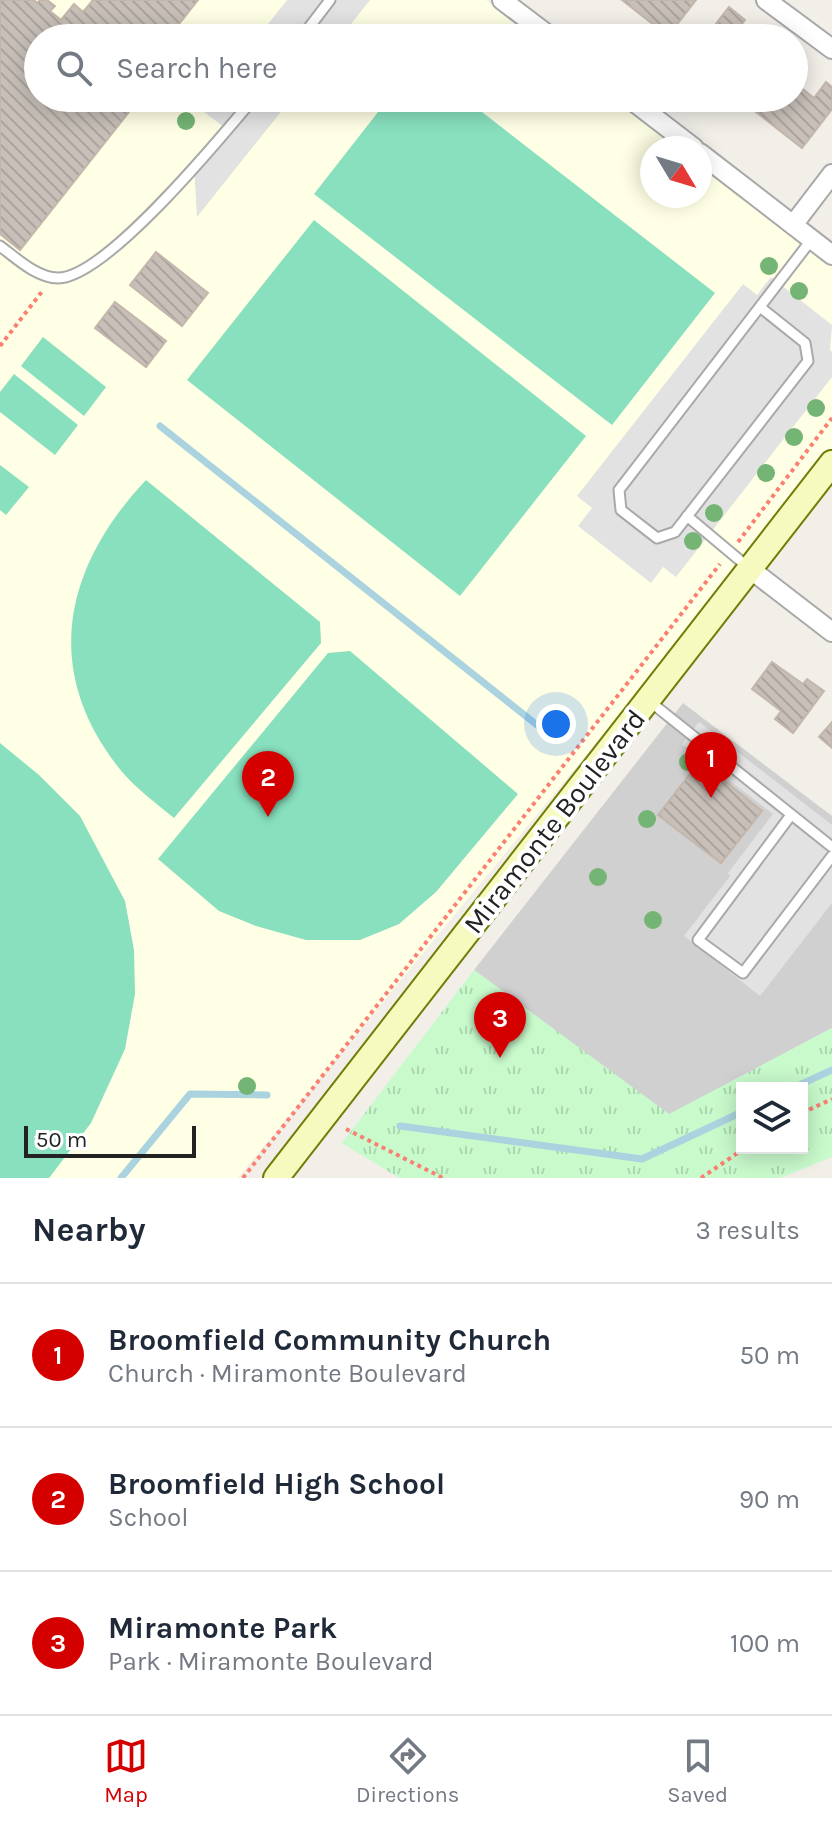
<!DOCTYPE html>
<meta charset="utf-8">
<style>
body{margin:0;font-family:Karla,sans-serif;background:#f2f2f3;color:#1f2937}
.controls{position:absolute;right:24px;bottom:24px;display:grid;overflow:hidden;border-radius:0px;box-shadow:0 4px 20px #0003}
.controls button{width:72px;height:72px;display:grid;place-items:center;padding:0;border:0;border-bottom:2px solid #e0e1e3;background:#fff;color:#1f2937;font:40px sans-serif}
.compass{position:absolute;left:640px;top:136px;width:72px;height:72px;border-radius:50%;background:#fff;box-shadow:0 4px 20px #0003;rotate:128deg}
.scale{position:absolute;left:24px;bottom:20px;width:172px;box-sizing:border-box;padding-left:8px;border:4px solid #222;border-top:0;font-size:22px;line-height:28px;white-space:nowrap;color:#222;-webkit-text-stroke:6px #fff;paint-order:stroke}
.you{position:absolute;left:556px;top:724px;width:28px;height:28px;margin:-20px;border:6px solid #fff;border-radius:50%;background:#1a73e8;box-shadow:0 0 0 12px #1a73e833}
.badge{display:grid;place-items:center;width:52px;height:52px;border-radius:50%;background:#d40000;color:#fff;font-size:26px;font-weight:700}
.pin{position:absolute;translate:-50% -66px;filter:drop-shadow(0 2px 4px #0008)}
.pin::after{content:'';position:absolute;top:42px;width:28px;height:24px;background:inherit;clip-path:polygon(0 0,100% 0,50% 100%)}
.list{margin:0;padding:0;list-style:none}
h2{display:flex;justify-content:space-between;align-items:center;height:104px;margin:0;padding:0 32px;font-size:34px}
h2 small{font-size:26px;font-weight:400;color:#747a83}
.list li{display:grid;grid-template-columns:52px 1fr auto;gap:24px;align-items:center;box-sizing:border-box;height:144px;padding:0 32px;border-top:2px solid #e0e1e3}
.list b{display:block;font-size:30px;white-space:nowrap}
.list p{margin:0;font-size:26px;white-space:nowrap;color:#747a83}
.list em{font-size:26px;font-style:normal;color:#747a83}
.icon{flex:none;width:44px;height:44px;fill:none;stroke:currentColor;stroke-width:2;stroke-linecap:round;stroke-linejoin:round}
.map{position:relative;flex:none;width:832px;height:1178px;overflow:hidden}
.search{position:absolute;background:#fff;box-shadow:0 4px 20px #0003;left:24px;right:24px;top:24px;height:88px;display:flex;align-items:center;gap:20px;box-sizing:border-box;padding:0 28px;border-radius:44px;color:#747a83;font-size:30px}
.sheet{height:536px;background:#fff}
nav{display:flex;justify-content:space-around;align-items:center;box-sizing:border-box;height:112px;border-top:2px solid #e0e1e3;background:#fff;font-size:22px;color:#747a83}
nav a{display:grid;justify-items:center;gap:4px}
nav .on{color:#d40000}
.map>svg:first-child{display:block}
.education{fill:#ffffe5}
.religious{fill:#d0d0d0}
.park{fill:url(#park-tufts);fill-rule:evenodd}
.pitch{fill:#88e0be}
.parking{fill:#e2e2e2}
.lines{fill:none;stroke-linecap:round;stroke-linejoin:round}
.stream{stroke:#aad3df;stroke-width:7}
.building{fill:url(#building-back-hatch);stroke:#c4b6ab;stroke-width:2}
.lane-casing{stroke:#a9a9a9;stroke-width:13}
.street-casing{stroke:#a9a9a9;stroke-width:22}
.secondary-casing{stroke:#707d05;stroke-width:28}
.path{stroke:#fa8072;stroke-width:4;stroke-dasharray:4 4;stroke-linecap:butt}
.lane{stroke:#fff;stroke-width:9}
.street{stroke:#fff;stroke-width:18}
.secondary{stroke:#f7fabf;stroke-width:24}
.tree{fill:#74b475}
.labels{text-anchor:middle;stroke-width:8;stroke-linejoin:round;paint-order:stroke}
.street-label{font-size:28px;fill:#222;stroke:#fff}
</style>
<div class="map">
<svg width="832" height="1178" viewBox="0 0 832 1178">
<defs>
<pattern id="park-tufts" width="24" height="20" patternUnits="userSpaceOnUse" patternTransform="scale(2)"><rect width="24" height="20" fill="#c8facc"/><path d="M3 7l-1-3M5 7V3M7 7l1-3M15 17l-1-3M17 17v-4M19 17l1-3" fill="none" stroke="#acd6af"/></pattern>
<pattern id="building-back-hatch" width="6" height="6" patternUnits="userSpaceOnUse" patternTransform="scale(2)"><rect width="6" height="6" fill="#c7bfb8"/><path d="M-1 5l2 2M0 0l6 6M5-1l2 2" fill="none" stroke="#aba49e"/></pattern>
</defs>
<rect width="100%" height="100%" fill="#f2efe9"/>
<path class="education" d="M 0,0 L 486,0 L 537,38 L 38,38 L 38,98 L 617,98 L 684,148 L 652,148 L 652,196 L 700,196 L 700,160 L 832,258 L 832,456 L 238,1178 L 0,1178 Z"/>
<path class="religious" d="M 683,703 L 832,816 L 832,1028 L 669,1115 L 474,970 Z"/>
<path class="park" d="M 474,970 L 669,1114 L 832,1028 L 832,1157 L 780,1178 L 399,1178 L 342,1143 ZM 742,1088 L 802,1088 L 802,1148 L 742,1148 Z"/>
<path class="pitch" d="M 389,98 L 464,98 L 715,293 L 612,425 L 314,194 Z
M 314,220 L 586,436 L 460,596 L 187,380 Z
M 43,337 L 106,387 L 84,416 L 21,366 Z
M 14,374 L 78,425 L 55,455 L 0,412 L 0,392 Z
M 0,465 L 29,487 L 6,515 L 0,510 Z
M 146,480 L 320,622 L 321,643 L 174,818 C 157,804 138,790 123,773 C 41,674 62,569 146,480 Z
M 350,651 L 518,794 L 436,892 L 399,924 L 360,940 L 306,940 L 256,926 L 219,911 L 158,859 L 328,653 Z
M 0,743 L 39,775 L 80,816 L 125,901 L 134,950 L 135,994 L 125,1049 L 91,1123 L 49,1178 L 0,1178 Z"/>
<path class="parking" d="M 287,0 L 370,0 L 340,38 L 257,38 Z
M 209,98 L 292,98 L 197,217 L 194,166 L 228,130 L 200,109 Z
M 771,277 L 832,325 L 830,350 L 832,352 L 832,377 L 676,577 L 663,567 L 651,583 L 578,526 L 592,508 L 577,496 L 743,284 L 757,295 Z
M 699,722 L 832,825 L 832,903 L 760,996 L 684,936 L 730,876 L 728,873 L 773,814 L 682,744 Z"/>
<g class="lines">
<path class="stream" d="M 160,426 L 537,725
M 793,1088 L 832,1070
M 400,1126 L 642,1159 L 742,1112
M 121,1178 L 190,1094 L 267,1095"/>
</g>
<path class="building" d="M 0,0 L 34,0 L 37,3 L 40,0 L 47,0 L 55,6 L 50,11 L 61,20 L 74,4 L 83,12 L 93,0 L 198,0 L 168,38 L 38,38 L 38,98 L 140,98 L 20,250 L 0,234 Z
M 622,0 L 696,0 L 668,36 Z
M 729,7 L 745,20 L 733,36 L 736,38 L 705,38 Z
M 794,82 L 814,98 L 826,82 L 832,87 L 832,109 L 802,148 L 738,98 L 794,98 Z
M 156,252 L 208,293 L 182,326 L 130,285 Z
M 115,302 L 166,341 L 146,367 L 95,328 Z
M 772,662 L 803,684 L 807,679 L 824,691 L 793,733 L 775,719 L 781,711 L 752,689 Z
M 832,722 L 832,748 L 819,737 Z
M 700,761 L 762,811 L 721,863 L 658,815 Z"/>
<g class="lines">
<defs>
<path id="lane" d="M 301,38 L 330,0
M 0,246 C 16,258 37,278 58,278 C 106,278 222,136 254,98
M 760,307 L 805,343 L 808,361 L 675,532 L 657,538 L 621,510 L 619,490 L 812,239
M 687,516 L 749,568
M 648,700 L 832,847
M 791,815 L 698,940 L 743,973 L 832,856"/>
<path id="street" d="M 502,0 L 552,38
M 766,0 L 832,49
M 629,98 L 694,148
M 700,153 L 832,255
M 793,225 L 832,174
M 750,569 L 832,632"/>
<path id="secondary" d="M 276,1178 L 832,463"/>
</defs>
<use href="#lane" class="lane-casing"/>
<use href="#street" class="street-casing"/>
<use href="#secondary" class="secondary-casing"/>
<path class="path" d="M 0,346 L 44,289
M 738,542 L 832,418
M 802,1113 L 832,1099
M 346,1129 L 443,1178
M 243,1178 L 720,564
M 701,1178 L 745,1148"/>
<use href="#lane" class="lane"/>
<use href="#street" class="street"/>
<use href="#secondary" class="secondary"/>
</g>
<g class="tree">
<circle cx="186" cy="121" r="9"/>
<circle cx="769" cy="266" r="9"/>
<circle cx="799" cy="291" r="9"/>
<circle cx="816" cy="408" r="9"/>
<circle cx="794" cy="437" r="9"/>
<circle cx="766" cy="473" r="9"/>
<circle cx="714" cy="513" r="9"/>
<circle cx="693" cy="541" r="9"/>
<circle cx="688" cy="762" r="9"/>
<circle cx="647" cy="819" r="9"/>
<circle cx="598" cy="877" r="9"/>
<circle cx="653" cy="920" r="9"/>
<circle cx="247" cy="1086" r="9"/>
</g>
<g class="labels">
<g class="street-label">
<text transform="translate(554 821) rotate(-52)" y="10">Miramonte Boulevard</text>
</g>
</g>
</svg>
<div class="controls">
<button><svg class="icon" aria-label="layers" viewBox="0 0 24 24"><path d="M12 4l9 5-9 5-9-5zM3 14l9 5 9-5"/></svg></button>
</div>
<svg class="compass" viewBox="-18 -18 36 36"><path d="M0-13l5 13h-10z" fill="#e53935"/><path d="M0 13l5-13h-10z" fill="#747a83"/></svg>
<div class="scale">50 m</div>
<div class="you"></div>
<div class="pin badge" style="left:711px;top:798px">1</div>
<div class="pin badge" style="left:268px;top:817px">2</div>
<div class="pin badge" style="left:500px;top:1058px">3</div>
<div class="search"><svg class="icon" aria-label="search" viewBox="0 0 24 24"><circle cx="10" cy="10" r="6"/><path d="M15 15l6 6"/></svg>Search here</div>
</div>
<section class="sheet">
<h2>Nearby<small>3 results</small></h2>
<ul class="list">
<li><span class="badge">1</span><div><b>Broomfield Community Church</b><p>Church · Miramonte Boulevard</p></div><em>50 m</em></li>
<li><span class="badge">2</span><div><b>Broomfield High School</b><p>School</p></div><em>90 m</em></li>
<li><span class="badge">3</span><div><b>Miramonte Park</b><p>Park · Miramonte Boulevard</p></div><em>100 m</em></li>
</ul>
</section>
<nav>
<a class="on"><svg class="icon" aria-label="map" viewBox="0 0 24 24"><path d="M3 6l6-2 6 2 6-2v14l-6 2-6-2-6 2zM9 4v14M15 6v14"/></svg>Map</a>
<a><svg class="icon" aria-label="directions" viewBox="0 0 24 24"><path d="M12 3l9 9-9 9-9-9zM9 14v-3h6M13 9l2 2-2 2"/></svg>Directions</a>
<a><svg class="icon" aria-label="saved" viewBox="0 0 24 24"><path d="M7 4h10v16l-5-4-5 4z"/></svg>Saved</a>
</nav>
